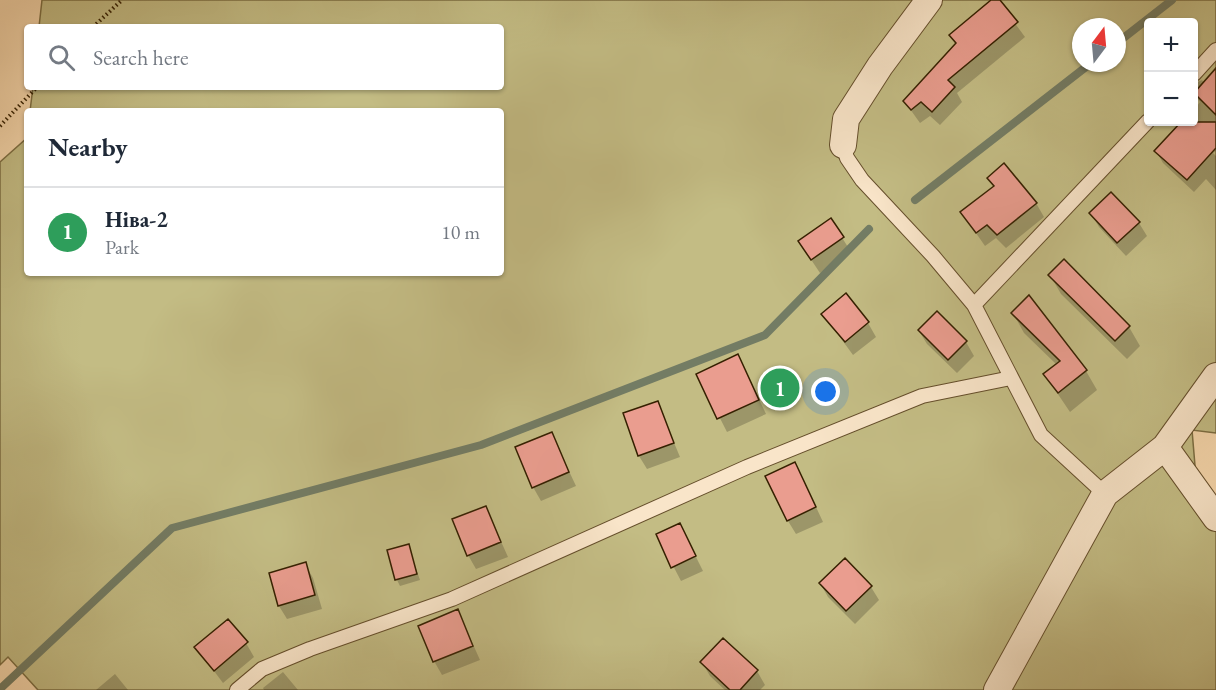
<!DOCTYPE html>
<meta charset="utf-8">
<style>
body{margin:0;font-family:"EB Garamond",serif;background:#f2f2f3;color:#1f2937}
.controls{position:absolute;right:18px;top:18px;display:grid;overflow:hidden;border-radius:6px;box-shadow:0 2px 4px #0004}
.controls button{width:54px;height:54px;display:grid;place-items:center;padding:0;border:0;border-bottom:2px solid #e0e1e3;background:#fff;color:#1f2937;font:30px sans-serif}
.compass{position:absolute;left:1072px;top:18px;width:54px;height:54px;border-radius:50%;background:#fff;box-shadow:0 2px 4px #0004;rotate:16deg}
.you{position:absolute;left:826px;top:392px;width:21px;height:21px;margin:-15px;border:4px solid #fff;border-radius:50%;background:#1a73e8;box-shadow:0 0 0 9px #1a73e833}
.badge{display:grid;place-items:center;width:39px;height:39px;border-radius:50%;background:#7c3aed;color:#fff;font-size:20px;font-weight:700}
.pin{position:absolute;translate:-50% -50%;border:3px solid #fff;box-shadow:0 2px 6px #0006}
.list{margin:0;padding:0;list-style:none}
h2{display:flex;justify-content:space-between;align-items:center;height:78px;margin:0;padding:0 24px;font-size:26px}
h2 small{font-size:20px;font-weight:400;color:#747a83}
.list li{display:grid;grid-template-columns:39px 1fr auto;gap:18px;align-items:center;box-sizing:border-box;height:90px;padding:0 24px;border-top:2px solid #e0e1e3}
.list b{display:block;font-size:22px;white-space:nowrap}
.list p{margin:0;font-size:20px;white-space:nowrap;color:#747a83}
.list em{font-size:20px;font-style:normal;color:#747a83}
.icon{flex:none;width:33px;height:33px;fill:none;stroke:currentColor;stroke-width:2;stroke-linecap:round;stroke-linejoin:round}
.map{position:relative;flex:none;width:1216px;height:690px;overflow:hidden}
.search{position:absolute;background:#fff;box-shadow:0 2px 4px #0004;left:24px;top:24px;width:480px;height:66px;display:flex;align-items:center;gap:15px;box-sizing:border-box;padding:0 21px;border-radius:6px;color:#747a83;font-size:22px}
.panel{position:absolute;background:#fff;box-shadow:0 2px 4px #0004;left:24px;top:108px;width:480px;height:168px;border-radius:6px}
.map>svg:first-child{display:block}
.green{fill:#c3bc84;stroke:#7c6e42;stroke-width:1.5;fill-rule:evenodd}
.shadow{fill:#0003}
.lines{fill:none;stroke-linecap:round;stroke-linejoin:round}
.stream{stroke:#737c64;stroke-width:8}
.building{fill:#ea9d8f;stroke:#352000;stroke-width:1.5}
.lane-casing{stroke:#654e2b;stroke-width:16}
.street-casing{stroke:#654e2b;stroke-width:28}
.path{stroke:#352000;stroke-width:4;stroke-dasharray:1.5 3;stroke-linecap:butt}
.lane{stroke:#f9e5c9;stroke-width:14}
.street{stroke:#f9e5c9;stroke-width:26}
</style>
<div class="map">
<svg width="1216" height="690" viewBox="0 0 1216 690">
<rect width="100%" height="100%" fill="#f6d7ac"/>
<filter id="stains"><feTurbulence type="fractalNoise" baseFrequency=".00333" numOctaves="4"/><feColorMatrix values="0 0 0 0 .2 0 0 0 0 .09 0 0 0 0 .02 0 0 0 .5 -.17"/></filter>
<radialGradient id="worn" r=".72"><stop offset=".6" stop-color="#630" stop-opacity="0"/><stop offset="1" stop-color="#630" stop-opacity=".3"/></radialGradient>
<path class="green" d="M 42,0 L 1216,0 L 1216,433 L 1192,430 L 1198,501 L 1216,526 L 1216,690 L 38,690 L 8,657 L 0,665 L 0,162 L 27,138 L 27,273 L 501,273 L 501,111 L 30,111 L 33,87 L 501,87 L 501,27 L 39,27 ZM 1148,22 L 1194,22 L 1194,122 L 1148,122 ZM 1081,27 L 1117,27 L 1117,63 L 1081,63 Z"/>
<path class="shadow" d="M 993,0 L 998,0 L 1025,37 L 957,93 L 962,102 L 940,125 L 930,116 L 920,123 L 905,102 L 956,45 L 950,35 Z
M 1216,70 L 1216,151 L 1213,153 L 1216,156 L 1216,190 L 1206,179 L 1194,192 L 1163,163 L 1156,151 L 1183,122 L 1194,122 L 1194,110 L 1200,102 L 1194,95 L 1194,84 L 1202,80 L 1204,83 Z
M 989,178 L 1036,203 L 1044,217 L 1006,248 L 996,238 L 985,246 L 962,213 L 994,187 Z
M 1091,213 L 1139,223 L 1147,236 L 1126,256 L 1099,227 Z
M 831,220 L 851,252 L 820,273 L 808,255 Z
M 1064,261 L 1129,327 L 1140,346 L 1127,359 L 1061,294 L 1050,275 Z
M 1028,298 L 1086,371 L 1097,390 L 1070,412 L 1045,375 L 1057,365 L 1024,333 L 1013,313 Z
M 823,314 L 868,323 L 876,337 L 853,355 Z
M 919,331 L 966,342 L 974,356 L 957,373 L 927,344 Z
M 745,370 L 766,414 L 727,432 L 698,375 Z
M 657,402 L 680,457 L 647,469 L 639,456 L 624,414 Z
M 551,433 L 576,486 L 541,501 L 533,487 Z
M 802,477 L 823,522 L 796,534 L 788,521 Z
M 486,508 L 508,557 L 476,569 L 468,555 Z
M 680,525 L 703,571 L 681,581 L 657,535 Z
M 408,546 L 420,580 L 400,586 L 397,580 Z
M 305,564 L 313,578 L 322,609 L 287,619 L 279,606 Z
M 820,583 L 871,587 L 879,600 L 855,624 L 828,597 Z
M 458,611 L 480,660 L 442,675 L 434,661 Z
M 246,643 L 254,657 L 223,683 L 196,647 Z
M 702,662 L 757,671 L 765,685 L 760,690 L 725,690 L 710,676 Z
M 283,672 L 298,690 L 264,690 L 263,688 Z
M 115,674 L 128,690 L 96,690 Z"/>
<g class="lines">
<path class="stream" d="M 1117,43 L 1172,0
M 915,200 L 1091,63
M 0,689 L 172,528 L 481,445 L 765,335 L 869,229"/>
</g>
<path class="building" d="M 991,0 L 1000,0 L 1018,22 L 948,80 L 955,87 L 932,112 L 921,102 L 911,110 L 903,101 L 956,43 L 949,35 Z
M 1216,68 L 1216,115 L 1194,93 Z
M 1181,122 L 1216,122 L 1216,148 L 1187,180 L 1154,151 Z
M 1004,163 L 1037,203 L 997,235 L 987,225 L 976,233 L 960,212 L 994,186 L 987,178 Z
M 1111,192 L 1140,222 L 1117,243 L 1089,213 Z
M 831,218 L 844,237 L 811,260 L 798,241 Z
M 1064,259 L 1130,326 L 1115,341 L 1048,275 Z
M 846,293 L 869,322 L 845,342 L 821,314 Z
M 1029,295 L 1087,370 L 1058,393 L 1043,374 L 1060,361 L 1011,313 Z
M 937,311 L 967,341 L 948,360 L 918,330 Z
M 738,354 L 759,400 L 717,419 L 696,374 Z
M 658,401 L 674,443 L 638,456 L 623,413 Z
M 552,432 L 569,472 L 532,488 L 515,447 Z
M 795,462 L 816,507 L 787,521 L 765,476 Z
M 486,506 L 501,542 L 467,556 L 452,519 Z
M 680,523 L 696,556 L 671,568 L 656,534 Z
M 409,544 L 417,574 L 395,580 L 387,550 Z
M 845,558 L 872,586 L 846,611 L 819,583 Z
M 306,562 L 315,595 L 278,606 L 269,573 Z
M 458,609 L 473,646 L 433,662 L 418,626 Z
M 228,619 L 248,642 L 214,671 L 194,647 Z
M 723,638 L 758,670 L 740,690 L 730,690 L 700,662 Z"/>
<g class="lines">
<defs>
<path id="lane" d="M 1194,74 L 1216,50
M 843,145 L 847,158 L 862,180 L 933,256 L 974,305 L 1041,435 L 1105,494
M 974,305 L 1148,121
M 237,690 L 262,669 L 310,649 L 452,599 L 747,467 L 922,396 L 1011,378"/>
<path id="street" d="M 843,145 L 846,119 L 880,66 L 929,0
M 1165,447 L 1216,518
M 997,690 L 1105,494 L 1165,447 L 1216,376"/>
</defs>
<use href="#lane" class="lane-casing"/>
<use href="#street" class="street-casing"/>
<path class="path" d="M 93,27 L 122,0
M 0,126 L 37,87"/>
<use href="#lane" class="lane"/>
<use href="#street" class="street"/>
</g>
<rect width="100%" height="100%" filter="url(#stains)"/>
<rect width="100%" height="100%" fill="url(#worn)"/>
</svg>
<div class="controls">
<button>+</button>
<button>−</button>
</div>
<svg class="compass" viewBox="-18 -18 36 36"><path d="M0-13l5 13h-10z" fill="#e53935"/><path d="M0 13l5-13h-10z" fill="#747a83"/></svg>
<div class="you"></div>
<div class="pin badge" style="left:780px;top:388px;background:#2e9e5b">1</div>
<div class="search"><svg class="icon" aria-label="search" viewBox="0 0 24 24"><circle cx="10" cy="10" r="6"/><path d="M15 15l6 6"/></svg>Search here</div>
<section class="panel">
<h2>Nearby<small></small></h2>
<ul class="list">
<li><span class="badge" style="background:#2e9e5b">1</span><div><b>Ніва-2</b><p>Park</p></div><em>10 m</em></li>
</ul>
</section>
</div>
